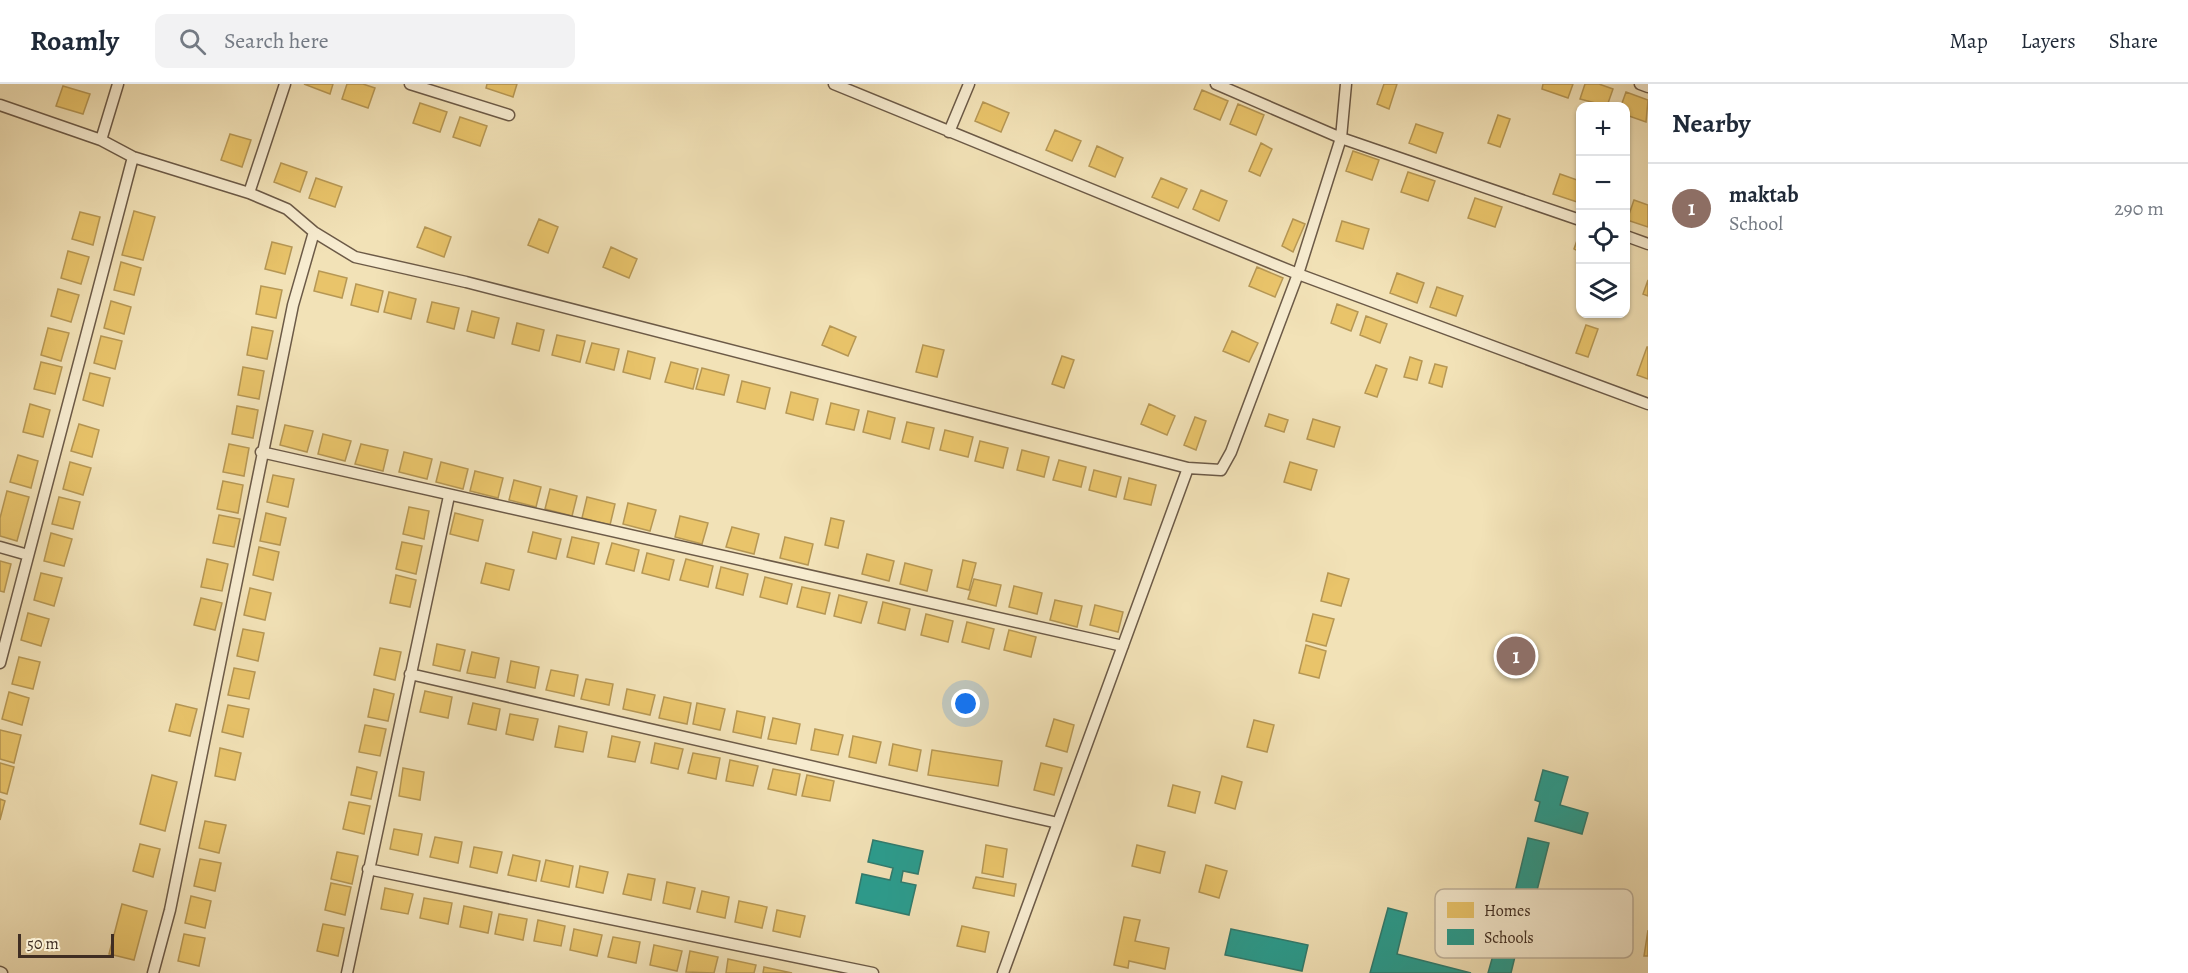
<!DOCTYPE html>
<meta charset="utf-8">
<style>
body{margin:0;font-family:Alegreya,serif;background:#f2f2f3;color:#1f2937}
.controls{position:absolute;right:18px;top:18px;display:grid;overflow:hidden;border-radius:12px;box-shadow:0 2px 4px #0004}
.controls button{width:54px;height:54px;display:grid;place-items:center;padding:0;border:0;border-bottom:2px solid #e0e1e3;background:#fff;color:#1f2937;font:30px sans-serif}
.scale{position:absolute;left:18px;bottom:15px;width:96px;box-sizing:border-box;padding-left:6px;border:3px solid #3f2d22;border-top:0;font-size:16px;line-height:21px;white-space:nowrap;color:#3f2d22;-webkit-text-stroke:4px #f7ecd0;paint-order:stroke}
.you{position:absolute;left:966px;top:620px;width:21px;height:21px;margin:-15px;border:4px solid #fff;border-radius:50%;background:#1a73e8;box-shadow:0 0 0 9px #1a73e833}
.badge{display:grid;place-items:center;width:39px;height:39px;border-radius:50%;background:#8f2418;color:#fff;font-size:20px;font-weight:700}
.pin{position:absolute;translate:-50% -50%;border:3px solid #fff;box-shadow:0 2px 6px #0006}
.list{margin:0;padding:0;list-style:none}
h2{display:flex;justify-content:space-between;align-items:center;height:78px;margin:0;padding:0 24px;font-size:26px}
h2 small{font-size:20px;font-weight:400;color:#747a83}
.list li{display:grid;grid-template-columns:39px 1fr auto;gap:18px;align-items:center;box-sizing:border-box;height:90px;padding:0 24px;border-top:2px solid #e0e1e3}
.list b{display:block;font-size:22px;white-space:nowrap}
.list p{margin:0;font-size:20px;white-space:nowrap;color:#747a83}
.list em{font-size:20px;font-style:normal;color:#747a83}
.icon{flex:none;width:33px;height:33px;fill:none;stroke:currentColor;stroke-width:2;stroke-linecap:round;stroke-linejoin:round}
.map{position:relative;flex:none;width:1648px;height:889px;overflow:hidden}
header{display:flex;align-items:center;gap:36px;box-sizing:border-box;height:84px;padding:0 30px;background:#fff;border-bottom:2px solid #e0e1e3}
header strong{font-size:28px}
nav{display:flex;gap:33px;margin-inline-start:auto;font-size:21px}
.search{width:420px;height:54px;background:#f2f2f3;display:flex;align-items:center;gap:15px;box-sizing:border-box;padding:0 21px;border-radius:12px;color:#747a83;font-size:22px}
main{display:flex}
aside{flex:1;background:#fff}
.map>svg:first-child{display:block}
.homes{fill:#e9c46a;stroke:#b69754;stroke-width:1.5}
.schools{fill:#2a9d8f;stroke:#307b6e;stroke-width:1.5}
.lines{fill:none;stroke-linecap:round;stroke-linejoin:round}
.street-casing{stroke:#6c5a47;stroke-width:13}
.street{stroke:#f7ecd0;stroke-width:10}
.key{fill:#f7ecd0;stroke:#c0b39c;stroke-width:1.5}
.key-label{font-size:16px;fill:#3f2d22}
</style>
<header>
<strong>Roamly</strong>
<div class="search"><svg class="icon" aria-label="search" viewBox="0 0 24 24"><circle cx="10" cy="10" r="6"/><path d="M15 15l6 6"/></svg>Search here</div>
<nav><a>Map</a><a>Layers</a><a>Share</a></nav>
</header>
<main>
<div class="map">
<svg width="1648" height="889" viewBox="0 0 1648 889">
<rect width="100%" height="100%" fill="#f2e2b7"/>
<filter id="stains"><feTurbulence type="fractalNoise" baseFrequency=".00333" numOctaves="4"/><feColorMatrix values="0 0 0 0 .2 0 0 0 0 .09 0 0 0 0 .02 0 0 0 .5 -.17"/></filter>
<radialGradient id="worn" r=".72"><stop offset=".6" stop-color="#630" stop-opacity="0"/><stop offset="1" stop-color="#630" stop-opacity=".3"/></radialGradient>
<path class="homes" d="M 304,0 L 333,0 L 330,10 Z
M 347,0 L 363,0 L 375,4 L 368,24 L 342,15 Z
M 487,0 L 517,0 L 513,13 L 486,4 Z
M 1384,0 L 1397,0 L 1389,25 L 1377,20 Z
M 1543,0 L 1573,0 L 1568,14 L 1542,5 Z
M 1585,0 L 1599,0 L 1613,5 L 1607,22 L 1580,15 Z
M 63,2 L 90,10 L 83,30 L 56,22 Z
M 1202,6 L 1228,17 L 1220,36 L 1194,25 Z
M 1626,8 L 1648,16 L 1646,38 L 1626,31 L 1626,22 L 1621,22 Z
M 983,18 L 1009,29 L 1001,48 L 975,37 Z
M 420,19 L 447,28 L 440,48 L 413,39 Z
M 1238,20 L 1264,31 L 1256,51 L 1230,40 Z
M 1498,31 L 1510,35 L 1500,63 L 1488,59 Z
M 460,33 L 487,42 L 480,62 L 453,53 Z
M 1416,40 L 1443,49 L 1436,69 L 1409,59 Z
M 1055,46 L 1081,57 L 1072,77 L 1046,66 Z
M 230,50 L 251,56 L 242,83 L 221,76 Z
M 1261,59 L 1272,65 L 1260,92 L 1249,87 Z
M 1097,62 L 1123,74 L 1115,93 L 1089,82 Z
M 1353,67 L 1379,76 L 1372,96 L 1346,87 Z
M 281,79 L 307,88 L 300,108 L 274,98 Z
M 1408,88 L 1435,97 L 1428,117 L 1401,108 Z
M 1560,90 L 1580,97 L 1580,119 L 1553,110 Z
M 316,94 L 342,103 L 335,123 L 309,114 Z
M 1161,94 L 1187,105 L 1178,124 L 1152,113 Z
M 1201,106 L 1227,117 L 1219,137 L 1193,125 Z
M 1475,114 L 1502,123 L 1495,143 L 1468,134 Z
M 1634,116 L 1648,121 L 1648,143 L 1627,136 Z
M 134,127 L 155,133 L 143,176 L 122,171 Z
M 80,128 L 100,133 L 93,161 L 72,155 Z
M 539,135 L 558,143 L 548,169 L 528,161 Z
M 1293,135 L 1305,140 L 1293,168 L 1282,162 Z
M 1342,137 L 1369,145 L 1363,165 L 1336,157 Z
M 425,143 L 451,153 L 444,173 L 417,163 Z
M 1580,148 L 1580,168 L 1574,165 Z
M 272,158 L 292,163 L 285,190 L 265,185 Z
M 611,163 L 637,175 L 629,194 L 603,183 Z
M 68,167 L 89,173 L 81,200 L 61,194 Z
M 121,178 L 141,184 L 134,211 L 114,206 Z
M 1257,183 L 1283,194 L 1275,213 L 1249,202 Z
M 319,187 L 347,194 L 342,214 L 314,207 Z
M 1397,189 L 1424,199 L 1417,219 L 1390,209 Z
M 1648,196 L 1648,212 L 1643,210 Z
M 356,200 L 383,207 L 378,228 L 351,221 Z
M 261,202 L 282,206 L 276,234 L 256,230 Z
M 1437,203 L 1463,212 L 1456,232 L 1430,223 Z
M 58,205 L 79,211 L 71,238 L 51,232 Z
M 389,208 L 416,215 L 411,235 L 384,228 Z
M 111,217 L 131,223 L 124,250 L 104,244 Z
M 432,218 L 459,224 L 454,245 L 427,238 Z
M 1337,220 L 1358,228 L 1351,247 L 1331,239 Z
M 472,227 L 499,234 L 494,254 L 467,247 Z
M 1366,232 L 1387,240 L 1380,259 L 1360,251 Z
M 517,239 L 544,246 L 539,267 L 512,260 Z
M 1586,241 L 1598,245 L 1588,273 L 1576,269 Z
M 830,242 L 856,253 L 848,272 L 822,261 Z
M 252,243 L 273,247 L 267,275 L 247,271 Z
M 48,244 L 69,249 L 61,277 L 41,271 Z
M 1232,247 L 1258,259 L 1249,278 L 1223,267 Z
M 557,251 L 585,257 L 580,278 L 552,271 Z
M 101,252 L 122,257 L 115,285 L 94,279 Z
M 592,259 L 619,265 L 614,286 L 586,279 Z
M 923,261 L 944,266 L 937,293 L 916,288 Z
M 1647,263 L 1648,263 L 1648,295 L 1637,291 Z
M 628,267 L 655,274 L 650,295 L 623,288 Z
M 1062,272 L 1074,276 L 1064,304 L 1052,300 Z
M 1410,273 L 1422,277 L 1417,296 L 1404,293 Z
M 41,278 L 62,283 L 55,310 L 34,305 Z
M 671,278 L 698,285 L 693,305 L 665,298 Z
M 1435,280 L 1447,283 L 1442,303 L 1429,299 Z
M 1376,281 L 1387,285 L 1377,313 L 1365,309 Z
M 243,283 L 264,287 L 259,315 L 238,311 Z
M 702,284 L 729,291 L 724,311 L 696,305 Z
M 90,289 L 110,294 L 103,322 L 83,316 Z
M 742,297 L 770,304 L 765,325 L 737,318 Z
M 791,308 L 818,315 L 813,336 L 786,329 Z
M 831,319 L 859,326 L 854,346 L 826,340 Z
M 30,320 L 50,326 L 43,353 L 23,348 Z
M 1149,320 L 1175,332 L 1167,351 L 1141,340 Z
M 237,322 L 258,326 L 253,354 L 232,350 Z
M 868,327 L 895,334 L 890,355 L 863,348 Z
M 1269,330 L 1288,336 L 1284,348 L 1265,342 Z
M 1195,333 L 1206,337 L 1196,366 L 1184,361 Z
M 1313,335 L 1340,343 L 1334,363 L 1307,355 Z
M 907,338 L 934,344 L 929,365 L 902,358 Z
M 79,340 L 99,346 L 92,373 L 71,367 Z
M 285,341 L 313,347 L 307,368 L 280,361 Z
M 945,346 L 973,353 L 968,373 L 940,366 Z
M 323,350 L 351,357 L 345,377 L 318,370 Z
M 980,357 L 1008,364 L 1003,384 L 975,377 Z
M 229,360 L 249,364 L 244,392 L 223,388 Z
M 361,360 L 388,366 L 383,387 L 355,380 Z
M 1022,366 L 1049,373 L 1044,393 L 1017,386 Z
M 404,368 L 432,375 L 427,395 L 399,388 Z
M 18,371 L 38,377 L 31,404 L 10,398 Z
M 1059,376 L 1086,383 L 1081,403 L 1053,396 Z
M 70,378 L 91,384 L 83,411 L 63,405 Z
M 441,378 L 468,385 L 463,405 L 436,398 Z
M 1290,378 L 1317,386 L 1311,406 L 1284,398 Z
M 1094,386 L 1121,393 L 1116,413 L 1089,406 Z
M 475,387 L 503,394 L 498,414 L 470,407 Z
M 273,391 L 294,395 L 288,423 L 267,418 Z
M 1129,394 L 1156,401 L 1151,421 L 1124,415 Z
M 514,396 L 541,403 L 536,423 L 509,416 Z
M 223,397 L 243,401 L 238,429 L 217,425 Z
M 550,405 L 577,412 L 572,432 L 545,425 Z
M 7,407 L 29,413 L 17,457 L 0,452 L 0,434 Z
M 59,413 L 80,418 L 73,445 L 52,440 Z
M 587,413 L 615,420 L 610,441 L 582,434 Z
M 628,419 L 656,426 L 650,447 L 623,440 Z
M 409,423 L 429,427 L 424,455 L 403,450 Z
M 266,429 L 286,434 L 280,461 L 260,457 Z
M 455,429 L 483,436 L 478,457 L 450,450 Z
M 219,431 L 240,435 L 234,463 L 213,459 Z
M 680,432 L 708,439 L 702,460 L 675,453 Z
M 831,434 L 844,437 L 838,464 L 825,461 Z
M 732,443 L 759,450 L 754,470 L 726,463 Z
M 533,448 L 561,455 L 556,475 L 528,468 Z
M 51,449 L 72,455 L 64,482 L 44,477 Z
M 572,453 L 599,459 L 594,480 L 567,473 Z
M 785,453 L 813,460 L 808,481 L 780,474 Z
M 402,458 L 422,462 L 416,490 L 396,485 Z
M 612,459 L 639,466 L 634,487 L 606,480 Z
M 259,463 L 279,468 L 273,496 L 253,491 Z
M 647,469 L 674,476 L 669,496 L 642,489 Z
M 867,470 L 894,477 L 889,497 L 862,490 Z
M 207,475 L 228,480 L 222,507 L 201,503 Z
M 686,475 L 713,482 L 708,503 L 680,496 Z
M 963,476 L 976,479 L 969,506 L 957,503 Z
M 0,477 L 11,480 L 4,508 L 0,507 Z
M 486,479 L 514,486 L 509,506 L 481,499 Z
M 905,479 L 932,486 L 927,507 L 900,500 Z
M 721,483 L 748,490 L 743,511 L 716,504 Z
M 41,489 L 62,494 L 54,522 L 34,516 Z
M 1328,489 L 1349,495 L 1341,522 L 1321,517 Z
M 396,491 L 416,496 L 410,523 L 390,519 Z
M 765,493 L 792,500 L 787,520 L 760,513 Z
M 974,495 L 1001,501 L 996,522 L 968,515 Z
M 1014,502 L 1042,509 L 1037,530 L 1009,523 Z
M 802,503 L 830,509 L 825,530 L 797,523 Z
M 250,504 L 271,509 L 265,536 L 244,531 Z
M 839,511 L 867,518 L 861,539 L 834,532 Z
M 201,514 L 222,519 L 215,546 L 194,541 Z
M 1055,516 L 1082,522 L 1077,543 L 1050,536 Z
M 883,518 L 910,525 L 905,546 L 878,539 Z
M 1095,521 L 1123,528 L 1118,548 L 1090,541 Z
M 28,529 L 49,535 L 41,562 L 21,556 Z
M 926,530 L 953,537 L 948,558 L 921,551 Z
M 1313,530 L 1334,535 L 1326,562 L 1306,557 Z
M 967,538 L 994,545 L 989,565 L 962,558 Z
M 243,545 L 264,549 L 258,577 L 237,572 Z
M 1009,546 L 1036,553 L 1031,573 L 1004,566 Z
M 437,560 L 465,566 L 460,587 L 433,581 Z
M 1306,561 L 1326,567 L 1319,594 L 1299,589 Z
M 380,564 L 401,568 L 395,596 L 374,591 Z
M 472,568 L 499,574 L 495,594 L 467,589 Z
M 19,573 L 40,578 L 33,605 L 12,600 Z
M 511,577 L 539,583 L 535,604 L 507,598 Z
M 234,584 L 255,588 L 249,615 L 228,611 Z
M 551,586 L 578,591 L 574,612 L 546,606 Z
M 586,595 L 613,600 L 609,621 L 581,615 Z
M 374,605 L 394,610 L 388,637 L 368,633 Z
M 627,605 L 655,611 L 650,631 L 623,625 Z
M 425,607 L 452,613 L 448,634 L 420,628 Z
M 9,608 L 29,614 L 22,641 L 2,635 Z
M 664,613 L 691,619 L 687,640 L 659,634 Z
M 473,619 L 500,625 L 496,646 L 468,640 Z
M 697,619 L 725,625 L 720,646 L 693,640 Z
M 176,620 L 197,625 L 190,652 L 169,647 Z
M 228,621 L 249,625 L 243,653 L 222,648 Z
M 737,627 L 765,633 L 761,654 L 733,648 Z
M 510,630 L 538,635 L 533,656 L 506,650 Z
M 773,634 L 800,640 L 796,660 L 768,655 Z
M 1054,635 L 1074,641 L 1067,668 L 1046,662 Z
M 1254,636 L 1274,641 L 1267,668 L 1247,663 Z
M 365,641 L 386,645 L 380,672 L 359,668 Z
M 559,642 L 587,648 L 583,668 L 555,663 Z
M 815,645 L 843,651 L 838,671 L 811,666 Z
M 0,646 L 21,651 L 14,679 L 0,675 Z
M 612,652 L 640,658 L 635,678 L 608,673 Z
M 853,652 L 881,658 L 876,679 L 849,673 Z
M 655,659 L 683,665 L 678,685 L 651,679 Z
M 893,660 L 921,666 L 917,687 L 889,681 Z
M 220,664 L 241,669 L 235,696 L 215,692 Z
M 932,666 L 1002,677 L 998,702 L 928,691 Z
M 693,669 L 720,674 L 716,695 L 688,689 Z
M 730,676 L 758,682 L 753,702 L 726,697 Z
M 0,679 L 14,683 L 7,710 L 0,708 Z
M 1041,679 L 1062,684 L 1054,711 L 1034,706 Z
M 357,683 L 377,688 L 371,715 L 351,711 Z
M 403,684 L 424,688 L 420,716 L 399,712 Z
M 773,685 L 800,690 L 796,711 L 768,705 Z
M 152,691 L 177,698 L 165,747 L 140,740 Z
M 807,691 L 834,697 L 830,717 L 802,712 Z
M 1222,692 L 1242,698 L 1235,725 L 1215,719 Z
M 1173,701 L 1200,708 L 1195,729 L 1168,722 Z
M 0,715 L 5,717 L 0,736 Z
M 349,718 L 370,722 L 364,750 L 343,745 Z
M 205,737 L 226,741 L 219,769 L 199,764 Z
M 394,745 L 422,750 L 418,771 L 390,765 Z
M 435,753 L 462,758 L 458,779 L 430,773 Z
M 140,760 L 160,765 L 153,793 L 133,787 Z
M 986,761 L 1007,765 L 1003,793 L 982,789 Z
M 1137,761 L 1165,768 L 1160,789 L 1132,782 Z
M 474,763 L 502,768 L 497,789 L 470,783 Z
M 337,768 L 358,772 L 352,800 L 331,795 Z
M 513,771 L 540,777 L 536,797 L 508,791 Z
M 200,775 L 221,779 L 215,807 L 194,802 Z
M 546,776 L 573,782 L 569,803 L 541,797 Z
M 1206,781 L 1227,787 L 1219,814 L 1199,808 Z
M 580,782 L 608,788 L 603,809 L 576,803 Z
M 628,790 L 655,795 L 651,816 L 623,810 Z
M 976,793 L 1016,800 L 1014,812 L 973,804 Z
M 667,798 L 695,804 L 690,825 L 663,819 Z
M 331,799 L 351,803 L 345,831 L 325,826 Z
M 385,804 L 413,810 L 408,830 L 381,825 Z
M 702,807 L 729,813 L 725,834 L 697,828 Z
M 191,812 L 211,817 L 205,844 L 185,839 Z
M 424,814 L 452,819 L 448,840 L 420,834 Z
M 739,817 L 767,823 L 762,844 L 735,838 Z
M 122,820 L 147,827 L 134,876 L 109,870 Z
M 464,822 L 492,828 L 488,849 L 460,843 Z
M 777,826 L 805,832 L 800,853 L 773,847 Z
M 499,830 L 527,835 L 523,856 L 495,850 Z
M 1124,833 L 1140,836 L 1135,857 L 1169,864 L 1165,885 L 1129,877 L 1128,884 L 1114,881 Z
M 538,836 L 565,842 L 561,862 L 534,857 Z
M 323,840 L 344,844 L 338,872 L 317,867 Z
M 962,842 L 989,848 L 985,868 L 957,862 Z
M 574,845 L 602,851 L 597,872 L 570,866 Z
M 1648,846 L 1648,872 L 1644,872 Z
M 184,850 L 205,854 L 199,882 L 178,877 Z
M 613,853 L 640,858 L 636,879 L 608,873 Z
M 654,861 L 682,867 L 677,887 L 650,881 Z
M 690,867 L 718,873 L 714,889 L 686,888 Z
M 728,875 L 756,881 L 754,889 L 726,889 Z
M 764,883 L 792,889 L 763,889 Z"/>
<path class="schools" d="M 1543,686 L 1568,693 L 1560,721 L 1588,729 L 1582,750 L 1535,737 L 1540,718 L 1535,716 Z
M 1528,754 L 1549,759 L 1529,838 L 1509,833 Z
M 873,756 L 923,767 L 918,790 L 903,787 L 901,798 L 916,801 L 909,831 L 856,819 L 862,790 L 890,796 L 893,784 L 868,778 Z
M 1388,824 L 1407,829 L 1397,870 L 1471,889 L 1370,889 Z
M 1231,845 L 1308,861 L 1302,887 L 1225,871 Z
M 1499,850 L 1519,856 L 1511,889 L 1488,889 Z"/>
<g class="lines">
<defs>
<path id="street" d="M 410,0 L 509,31
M 834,0 L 1298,190 L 1648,320
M 1216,0 L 1341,54 L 1580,136
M 1640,0 L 1648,3
M 0,21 L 101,56 L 133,73 L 249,109 L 287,125 L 314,148 L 355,173 L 466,198 L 1188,384 L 1221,386 L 1231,368 L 1298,190 L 1341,54 L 1346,0
M 949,48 L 969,0
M 101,56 L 118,0
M 249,109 L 285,0
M 1626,152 L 1648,160
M 261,368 L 1123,562
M 0,463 L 28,471
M 0,579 L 133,73
M 410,590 L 1058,739
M 368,785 L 873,889
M 0,888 L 2,889
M 153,889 L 170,826 L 293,221 L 314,148
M 347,889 L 449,412
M 1003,889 L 1188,384"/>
</defs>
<use href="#street" class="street-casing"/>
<use href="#street" class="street"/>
</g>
<rect x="1435" y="805" width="198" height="69" rx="9" class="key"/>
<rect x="1447" y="818" width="27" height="16" fill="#e9c46a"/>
<rect x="1447" y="845" width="27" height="16" fill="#2a9d8f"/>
<g class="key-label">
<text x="1484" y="832">Homes</text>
<text x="1484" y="859">Schools</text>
</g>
<rect width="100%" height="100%" filter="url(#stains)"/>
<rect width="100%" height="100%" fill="url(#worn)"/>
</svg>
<div class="controls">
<button>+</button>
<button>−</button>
<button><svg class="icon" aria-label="locate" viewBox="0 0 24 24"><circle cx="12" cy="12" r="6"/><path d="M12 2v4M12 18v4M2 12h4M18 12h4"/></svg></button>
<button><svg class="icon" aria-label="layers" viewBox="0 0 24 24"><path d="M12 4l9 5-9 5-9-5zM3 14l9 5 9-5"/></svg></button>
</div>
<div class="scale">50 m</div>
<div class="you"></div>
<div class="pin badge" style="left:1516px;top:572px;background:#8d6e63">1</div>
</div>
<aside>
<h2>Nearby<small></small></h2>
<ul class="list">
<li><span class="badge" style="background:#8d6e63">1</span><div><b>maktab</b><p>School</p></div><em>290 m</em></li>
</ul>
</aside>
</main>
